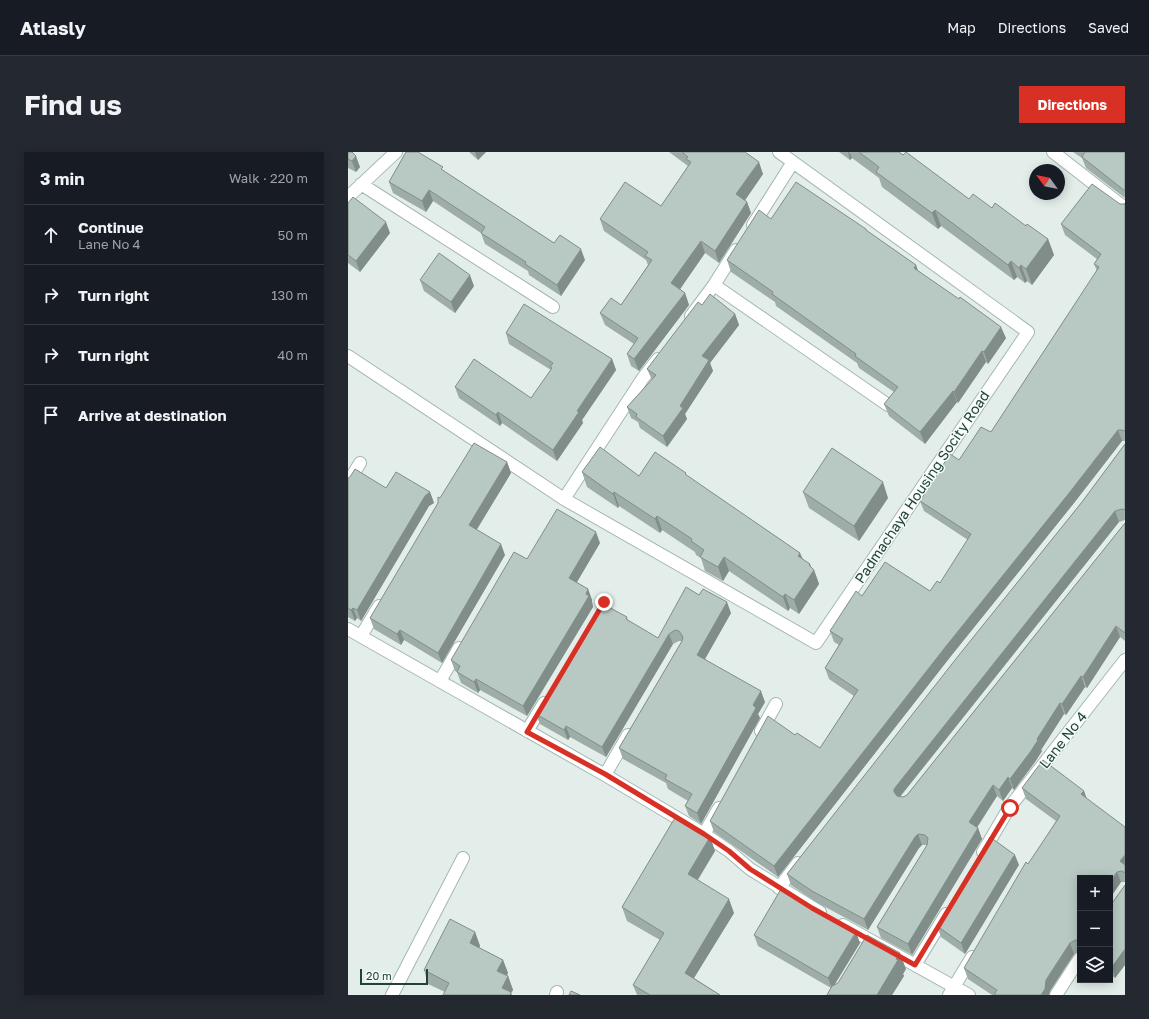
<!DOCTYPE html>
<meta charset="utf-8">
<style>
body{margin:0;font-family:"Golos Text",sans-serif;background:#242831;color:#f1f3f6}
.controls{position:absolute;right:12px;bottom:12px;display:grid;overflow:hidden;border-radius:0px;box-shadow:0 2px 10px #0003}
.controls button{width:36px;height:36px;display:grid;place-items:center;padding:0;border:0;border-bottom:1px solid #363941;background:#171b24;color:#f1f3f6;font:20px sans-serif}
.compass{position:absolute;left:681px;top:12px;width:36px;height:36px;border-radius:50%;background:#171b24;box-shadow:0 2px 10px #0003;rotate:303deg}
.scale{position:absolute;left:12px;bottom:10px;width:68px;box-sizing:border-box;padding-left:4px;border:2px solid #21413b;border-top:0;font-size:11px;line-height:14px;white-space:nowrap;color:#21413b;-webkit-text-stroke:3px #f4faf7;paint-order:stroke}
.stop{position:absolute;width:12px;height:12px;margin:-9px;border:3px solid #d93025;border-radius:50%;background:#fff}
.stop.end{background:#d93025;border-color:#fff;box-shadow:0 1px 4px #0008}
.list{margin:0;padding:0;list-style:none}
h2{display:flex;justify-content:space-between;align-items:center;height:52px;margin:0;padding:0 16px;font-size:17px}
h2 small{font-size:13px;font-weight:400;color:#9ea1a6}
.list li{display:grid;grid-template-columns:26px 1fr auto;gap:12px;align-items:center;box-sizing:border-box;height:60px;padding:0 16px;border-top:1px solid #363941}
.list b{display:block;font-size:15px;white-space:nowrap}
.list p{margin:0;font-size:13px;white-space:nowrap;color:#9ea1a6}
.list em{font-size:13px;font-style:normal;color:#9ea1a6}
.icon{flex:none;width:22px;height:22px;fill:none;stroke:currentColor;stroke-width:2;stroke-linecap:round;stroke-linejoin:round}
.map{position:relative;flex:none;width:777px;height:843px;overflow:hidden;border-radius:0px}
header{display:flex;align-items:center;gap:24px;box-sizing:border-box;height:56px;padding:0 20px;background:#171b24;border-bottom:1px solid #363941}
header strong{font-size:19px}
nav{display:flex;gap:22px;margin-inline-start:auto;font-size:14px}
.intro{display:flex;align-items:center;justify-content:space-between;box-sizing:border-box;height:96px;padding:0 24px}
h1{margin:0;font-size:28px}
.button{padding:10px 18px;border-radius:0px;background:#d93025;color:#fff;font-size:14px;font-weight:700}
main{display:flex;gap:24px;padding:0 24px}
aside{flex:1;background:#171b24;border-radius:0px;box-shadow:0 2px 10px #0003}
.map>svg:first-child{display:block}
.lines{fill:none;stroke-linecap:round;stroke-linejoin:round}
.minor-casing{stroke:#a5b7b2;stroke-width:14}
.minor{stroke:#fff;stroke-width:12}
.wall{fill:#9eada8}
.shaded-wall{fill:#818d88}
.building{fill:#b8c9c3;stroke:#818d88}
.route{stroke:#d93025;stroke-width:5}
.labels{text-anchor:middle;stroke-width:3;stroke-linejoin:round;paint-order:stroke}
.street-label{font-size:14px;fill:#21413b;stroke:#f4faf7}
</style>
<header>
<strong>Atlasly</strong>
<nav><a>Map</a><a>Directions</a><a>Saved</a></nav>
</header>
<div class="intro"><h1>Find us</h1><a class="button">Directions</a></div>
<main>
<aside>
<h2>3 min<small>Walk · 220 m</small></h2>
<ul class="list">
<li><svg class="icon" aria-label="ahead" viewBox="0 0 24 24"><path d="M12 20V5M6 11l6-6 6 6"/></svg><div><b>Continue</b><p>Lane No 4</p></div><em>50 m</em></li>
<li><svg class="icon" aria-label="right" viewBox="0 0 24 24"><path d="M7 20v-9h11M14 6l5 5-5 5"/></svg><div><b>Turn right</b></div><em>130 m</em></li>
<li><svg class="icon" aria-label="right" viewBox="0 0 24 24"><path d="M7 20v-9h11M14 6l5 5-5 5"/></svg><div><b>Turn right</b></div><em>40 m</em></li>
<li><svg class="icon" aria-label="arrive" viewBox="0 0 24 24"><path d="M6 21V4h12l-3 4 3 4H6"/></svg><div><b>Arrive at destination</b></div></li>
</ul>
</aside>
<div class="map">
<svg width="777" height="843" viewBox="0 0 777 843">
<rect width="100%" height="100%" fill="#e3eeea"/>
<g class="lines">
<defs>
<path id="minor" d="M 705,0 L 777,56
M 13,32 L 205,155
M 0,45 L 48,0
M 405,73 L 445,10
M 366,133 L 540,253
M 343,164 L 366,133 L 388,98
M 0,204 L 216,347 L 468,491 L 680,180 L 431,0
M 0,331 L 12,311
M 216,347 L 295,226 L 310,207
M 0,477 L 257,623 L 356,682 L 381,699 L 402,717 L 472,760
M 13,484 L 31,454
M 92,529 L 111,496
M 179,579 L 196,551
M 413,579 L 428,552
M 257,623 L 280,583
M 356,682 L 371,656
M 635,700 L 661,656 L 777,508
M 431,736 L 450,711
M 495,773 L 621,843
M 567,813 L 598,762
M 44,843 L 115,706
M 208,843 L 209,840
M 601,843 L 624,805
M 708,843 L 732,806"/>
</defs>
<use href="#minor" class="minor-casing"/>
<use href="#minor" class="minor"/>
</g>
<path class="wall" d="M 0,0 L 12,15 L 8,20 L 0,16 Z
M 121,0 L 138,0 L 130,8 Z
M 321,0 L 397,0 L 415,22 L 397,48 L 399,50 L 403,61 L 371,111 L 357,101 L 332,137 L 337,141 L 341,153 L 291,219 L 283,214 L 279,202 L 286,192 L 257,173 L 252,161 L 273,153 L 300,113 L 298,108 L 256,79 L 252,67 L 313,54 L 340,14 Z
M 491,0 L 551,0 L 621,47 L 644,56 L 678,74 L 700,87 L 706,103 L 684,133 L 679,129 L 677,131 L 669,125 L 666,128 L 593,74 L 590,77 L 534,35 L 531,26 L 504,6 L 502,8 Z
M 725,0 L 777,0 L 777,46 L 738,16 L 734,6 Z
M 96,20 L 206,91 L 237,108 L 213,144 L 181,123 L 180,119 L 137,92 L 133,81 L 85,49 L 78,60 L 45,41 L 41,30 Z
M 0,51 L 42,81 L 12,120 L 0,111 Z
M 777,51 L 777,289 L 774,289 L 726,351 L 603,504 L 430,725 L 366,680 L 362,669 L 447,583 L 472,596 L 506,544 L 481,527 L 477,516 L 491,493 L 486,490 L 482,479 L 514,444 L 582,439 L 592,431 L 620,388 L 576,359 L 572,349 L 611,308 L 643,280 L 749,119 L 746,112 L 749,107 L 717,83 L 713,72 L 772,52 L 776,52 Z
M 423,67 L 519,80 L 568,113 L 570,119 L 658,186 L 640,212 L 638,210 L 610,251 L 609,250 L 577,292 L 541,264 L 536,252 L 546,240 L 511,216 L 509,211 L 428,154 L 427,150 L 383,120 L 379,108 Z
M 72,128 L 126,134 L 107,161 L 76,139 Z
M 354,153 L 387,162 L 391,173 L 362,211 L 365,219 L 337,262 L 339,267 L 319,295 L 292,276 L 290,270 L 283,266 L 279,255 L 304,228 L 299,217 Z
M 158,181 L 264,207 L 268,218 L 234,268 L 235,271 L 209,309 L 154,271 L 152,274 L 111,246 L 107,235 L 183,246 L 203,218 L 161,192 Z
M 777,292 L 777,368 L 771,370 L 552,645 L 555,645 L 559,643 L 777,371 L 777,489 L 772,485 L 739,536 L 737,535 L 718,563 L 716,562 L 693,598 L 694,599 L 687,610 L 666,638 L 664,636 L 655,649 L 649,644 L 629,676 L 630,676 L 634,687 L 564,803 L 533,786 L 529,775 L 579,693 L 574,693 L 571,696 L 520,778 L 468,750 L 443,733 L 439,722 L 734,350 Z
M 159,310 L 163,321 L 128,378 L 157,403 L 94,511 L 56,488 L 53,493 L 26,477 L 22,466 Z
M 234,320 L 291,324 L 339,324 L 452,401 L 455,407 L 466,418 L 471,432 L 451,462 L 442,456 L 440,459 L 381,419 L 375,429 L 357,419 L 353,406 L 348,403 L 347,400 L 314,378 L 312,381 L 271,354 L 270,356 L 239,335 Z
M 0,326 L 38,336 L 82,340 L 86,351 L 81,354 L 13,469 L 9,466 L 7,469 L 0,465 Z
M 455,340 L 540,346 L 511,389 L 461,356 Z
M 252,391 L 228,430 L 240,437 L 244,448 L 244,450 L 245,455 L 179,564 L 132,538 L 130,541 L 113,531 L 109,520 L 107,519 L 103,508 L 179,407 Z
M 351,443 L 383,461 L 357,507 L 417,550 L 410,562 L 412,566 L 353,672 L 341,664 L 337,654 L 340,649 L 320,637 L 318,631 L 275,607 L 271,596 L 334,489 L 331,489 L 325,492 L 258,605 L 222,585 L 220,588 L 192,572 L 188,562 L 279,465 L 280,469 L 310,486 Z
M 674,636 L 736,639 L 738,646 L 777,675 L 777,730 L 773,730 L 762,746 L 762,726 L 732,726 L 732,799 L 726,802 L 702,839 L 701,843 L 644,843 L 620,827 L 616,816 L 708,669 L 678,647 Z
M 362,685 L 367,699 L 350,728 L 386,761 L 346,826 L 372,843 L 289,843 L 285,833 L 312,788 L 279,769 L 274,755 Z
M 671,713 L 669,716 L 617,802 L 593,785 L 589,774 Z
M 777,733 L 777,813 L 767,826 L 762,822 L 762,754 Z
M 127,780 L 132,794 L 131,796 L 155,808 L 160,821 L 158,823 L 160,824 L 165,838 L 163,841 L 97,840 L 80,832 L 76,818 Z
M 406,783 L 512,791 L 486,833 L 558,817 L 555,822 L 556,824 L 544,843 L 479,843 L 483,836 L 410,794 Z"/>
<path class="shaded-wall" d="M 127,0 L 138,0 L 130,8 Z
M 500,0 L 501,0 L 504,6 L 502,8 Z
M 8,4 L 12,15 L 8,20 L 4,9 Z
M 411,10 L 415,22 L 393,54 L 388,42 Z
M 81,38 L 85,49 L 78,60 L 74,49 Z
M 399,50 L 403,61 L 371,111 L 367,99 Z
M 587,58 L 593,74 L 590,77 L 584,61 Z
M 38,70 L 42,81 L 12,120 L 8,109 Z
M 700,87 L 706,103 L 684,133 L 678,117 Z
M 353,89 L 357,101 L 328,143 L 323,131 Z
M 233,97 L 237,108 L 213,144 L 209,133 Z
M 663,109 L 669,125 L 666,128 L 660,113 Z
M 568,113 L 572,125 L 566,116 Z
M 673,113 L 679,129 L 677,131 L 671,116 Z
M 122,123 L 126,134 L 107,161 L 103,150 Z
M 337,141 L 341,153 L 291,219 L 286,207 Z
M 387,162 L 391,173 L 362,211 L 365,219 L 337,262 L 339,267 L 319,295 L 315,284 L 332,254 L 354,204 Z
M 653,175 L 658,186 L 640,212 L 636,200 Z
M 634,199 L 638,210 L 610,251 L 606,240 Z
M 264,207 L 268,218 L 234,268 L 235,271 L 209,309 L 205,298 L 229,259 Z
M 605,239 L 609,250 L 577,292 L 572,280 Z
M 150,260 L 154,271 L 152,274 L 148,263 Z
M 770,278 L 774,289 L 726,351 L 603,504 L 430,725 L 426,714 L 599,493 Z
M 159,310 L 163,321 L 125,384 L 121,373 Z
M 535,330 L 540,346 L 511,389 L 506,374 Z
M 82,340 L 86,351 L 81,354 L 13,469 L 9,458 L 77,344 Z
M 266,340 L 271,354 L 270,356 L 265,342 Z
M 767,359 L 771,370 L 550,647 L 546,640 L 546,637 Z
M 309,364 L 314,378 L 312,381 L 307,367 Z
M 248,380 L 252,391 L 225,437 L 221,426 Z
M 153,392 L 157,403 L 94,511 L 90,501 Z
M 452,401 L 457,415 L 450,404 Z
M 376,405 L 381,419 L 375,429 L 370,415 Z
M 462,412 L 465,420 L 466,418 L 471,432 L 451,462 L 446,448 Z
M 240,437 L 244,448 L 244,450 L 245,455 L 179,564 L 175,554 Z
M 437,442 L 442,456 L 440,459 L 435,445 Z
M 379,450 L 383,461 L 353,514 L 349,503 Z
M 5,456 L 9,466 L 7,469 L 3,458 Z
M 768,474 L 772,485 L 739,536 L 735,525 Z
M 52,478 L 56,488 L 53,493 L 49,482 Z
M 321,482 L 325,492 L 258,605 L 254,595 Z
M 733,524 L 737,535 L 718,563 L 714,552 Z
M 128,527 L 132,538 L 130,541 L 126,530 Z
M 413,539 L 417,550 L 410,562 L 412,566 L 353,672 L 349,661 L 405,553 Z
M 712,551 L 716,562 L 693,598 L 694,599 L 687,610 L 666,638 L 662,627 Z
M 218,574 L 222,585 L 220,588 L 216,578 Z
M 660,625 L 664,636 L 655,649 L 651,638 Z
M 645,633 L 649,644 L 625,681 L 621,670 Z
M 736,639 L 740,650 L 733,642 Z
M 630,676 L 634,687 L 564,803 L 560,792 Z
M 570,682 L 574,693 L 571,696 L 520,778 L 516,767 L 567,685 Z
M 362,685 L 367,699 L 345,735 L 340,722 Z
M 667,703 L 671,713 L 669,716 L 617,802 L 613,791 L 665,705 Z
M 777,703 L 777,719 L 772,709 Z
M 769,720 L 773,730 L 762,746 L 762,730 Z
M 381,747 L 386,761 L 341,834 L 337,821 Z
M 127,780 L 132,794 L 127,804 L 122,791 Z
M 508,780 L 512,791 L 484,837 L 480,826 Z
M 722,791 L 726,802 L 702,839 L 701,843 L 693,843 L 698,828 Z
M 777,797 L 777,813 L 767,826 L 764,815 Z
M 552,801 L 558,817 L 555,822 L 556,824 L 544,843 L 529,843 L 548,807 Z
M 155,808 L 160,821 L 154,832 L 149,819 Z
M 160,824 L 165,838 L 163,841 L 164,843 L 157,843 L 154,836 Z"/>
<path class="building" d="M 0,0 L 4,0 L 8,4 L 4,9 L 0,7 Z
M 58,0 L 70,0 L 95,15 L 93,17 L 206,91 L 212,83 L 233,97 L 209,133 L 177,112 L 178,110 L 133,81 L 137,75 L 81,38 L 74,49 L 41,30 Z
M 334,0 L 397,0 L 411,10 L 388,42 L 399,50 L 367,99 L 353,89 L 323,131 L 337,141 L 286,207 L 279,202 L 290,186 L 252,161 L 263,146 L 273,153 L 304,108 L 297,104 L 300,100 L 252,67 L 277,30 L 313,54 L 343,10 L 338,7 L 340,5 Z
M 511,0 L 551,0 L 555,3 L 558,0 L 621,47 L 625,42 L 644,56 L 647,51 L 678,74 L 679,72 L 700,87 L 678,117 L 673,113 L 671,116 L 663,109 L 660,113 L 587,58 L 584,61 L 528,20 L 531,15 Z
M 737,0 L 777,0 L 777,39 L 734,5 Z
M 448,30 L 518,77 L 518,78 L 568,113 L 566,116 L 611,147 L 612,145 L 653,175 L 636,200 L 634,199 L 606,240 L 605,239 L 572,280 L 536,252 L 550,235 L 507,204 L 508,202 L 424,142 L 425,140 L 379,108 L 411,58 L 423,67 Z
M 744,32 L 772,52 L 776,52 L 777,51 L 777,279 L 774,278 L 770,278 L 722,340 L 599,493 L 426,714 L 362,669 L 420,564 L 447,583 L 449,581 L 472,596 L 510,538 L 477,516 L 495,487 L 482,479 L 508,439 L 514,444 L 537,410 L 582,439 L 589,429 L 592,431 L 623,382 L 572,349 L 602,302 L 611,308 L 633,275 L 643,280 L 751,115 L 746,112 L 753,102 L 713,72 Z
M 5,45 L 38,70 L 8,109 L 0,103 L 0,51 Z
M 91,101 L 122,123 L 103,150 L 72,128 Z
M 362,142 L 387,162 L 354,204 L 361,208 L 332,254 L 335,256 L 315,284 L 288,265 L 289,262 L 279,255 L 308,223 L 299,217 L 350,150 L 354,153 Z
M 176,152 L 264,207 L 229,259 L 231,260 L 205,298 L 150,260 L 148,263 L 107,235 L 126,207 L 183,246 L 204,216 L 202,215 L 205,211 L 158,181 Z
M 126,291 L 159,310 L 121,373 L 153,392 L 90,501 L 52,478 L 49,482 L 22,466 L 90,351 L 90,345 L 92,346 Z
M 777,292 L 777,358 L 774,357 L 767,359 L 546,637 L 546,640 L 549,644 L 555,645 L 559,643 L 777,371 L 777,481 L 768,474 L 735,525 L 733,524 L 714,552 L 712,551 L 689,587 L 690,588 L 683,599 L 662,627 L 660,625 L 651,638 L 645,633 L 621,670 L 630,676 L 560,792 L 529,775 L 579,693 L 580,686 L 577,683 L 570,682 L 567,685 L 516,767 L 464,739 L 439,722 L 611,503 L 734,350 Z
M 252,295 L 291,324 L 307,300 L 338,321 L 337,322 L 452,401 L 450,404 L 462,412 L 461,413 L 466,418 L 446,448 L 437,442 L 435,445 L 376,405 L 370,415 L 352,405 L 356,398 L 343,389 L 344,387 L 309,364 L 307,367 L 266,340 L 265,342 L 234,320 Z
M 484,296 L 535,330 L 506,374 L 455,340 Z
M 7,317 L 38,336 L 48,320 L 82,340 L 77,344 L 9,458 L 5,456 L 3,458 L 0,456 L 0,326 L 2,325 Z
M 209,357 L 248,380 L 221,426 L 240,437 L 238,442 L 241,444 L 175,554 L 128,527 L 126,530 L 109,520 L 112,514 L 103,508 L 166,400 L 179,407 Z
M 338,435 L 351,443 L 355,437 L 379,450 L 349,503 L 413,539 L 405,553 L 408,556 L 349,661 L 337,654 L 344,642 L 317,627 L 319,623 L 271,596 L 334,489 L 335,485 L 331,479 L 327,478 L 321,482 L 254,595 L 218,574 L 216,578 L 188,562 L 255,452 L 279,465 L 278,467 L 310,486 Z
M 695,608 L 736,639 L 733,642 L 777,675 L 777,703 L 772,709 L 777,713 L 777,721 L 774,719 L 769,720 L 762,730 L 762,726 L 732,726 L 732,789 L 728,788 L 722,791 L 698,828 L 697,837 L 693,843 L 646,843 L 649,838 L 616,816 L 678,710 L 680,712 L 712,664 L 674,636 Z
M 328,664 L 362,685 L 340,722 L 381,747 L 337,821 L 372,843 L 302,843 L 285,833 L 316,781 L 274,755 Z
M 642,685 L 667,703 L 665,705 L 613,791 L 589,774 Z
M 777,733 L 777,797 L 764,815 L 762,814 L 762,754 Z
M 433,737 L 456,752 L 508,780 L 480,826 L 406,783 Z
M 102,767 L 127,780 L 122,791 L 155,808 L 149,819 L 160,824 L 154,836 L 163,840 L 162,843 L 95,843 L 101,831 L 76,818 Z
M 519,783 L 552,801 L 548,807 L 550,808 L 529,843 L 479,843 L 484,834 L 490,831 Z
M 223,839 L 232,843 L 221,843 Z"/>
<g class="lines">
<path class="route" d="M 256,450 L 179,580 L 257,622 L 356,682 L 381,699 L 402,717 L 464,756 L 567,813 L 662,656"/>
</g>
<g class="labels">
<g class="street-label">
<text transform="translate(574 335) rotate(-56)" y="5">Padmachaya Housing Socity Road</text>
<text transform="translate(715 588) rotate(-52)" y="5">Lane No 4</text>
</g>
</g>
</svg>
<div class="controls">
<button>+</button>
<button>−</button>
<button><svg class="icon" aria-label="layers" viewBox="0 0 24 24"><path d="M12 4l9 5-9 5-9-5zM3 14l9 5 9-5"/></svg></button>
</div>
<svg class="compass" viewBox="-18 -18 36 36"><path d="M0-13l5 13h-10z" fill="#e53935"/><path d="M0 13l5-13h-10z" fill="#9ea1a6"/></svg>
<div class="scale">20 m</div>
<div class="stop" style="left:662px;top:656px"></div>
<div class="stop end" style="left:256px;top:450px"></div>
</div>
</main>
